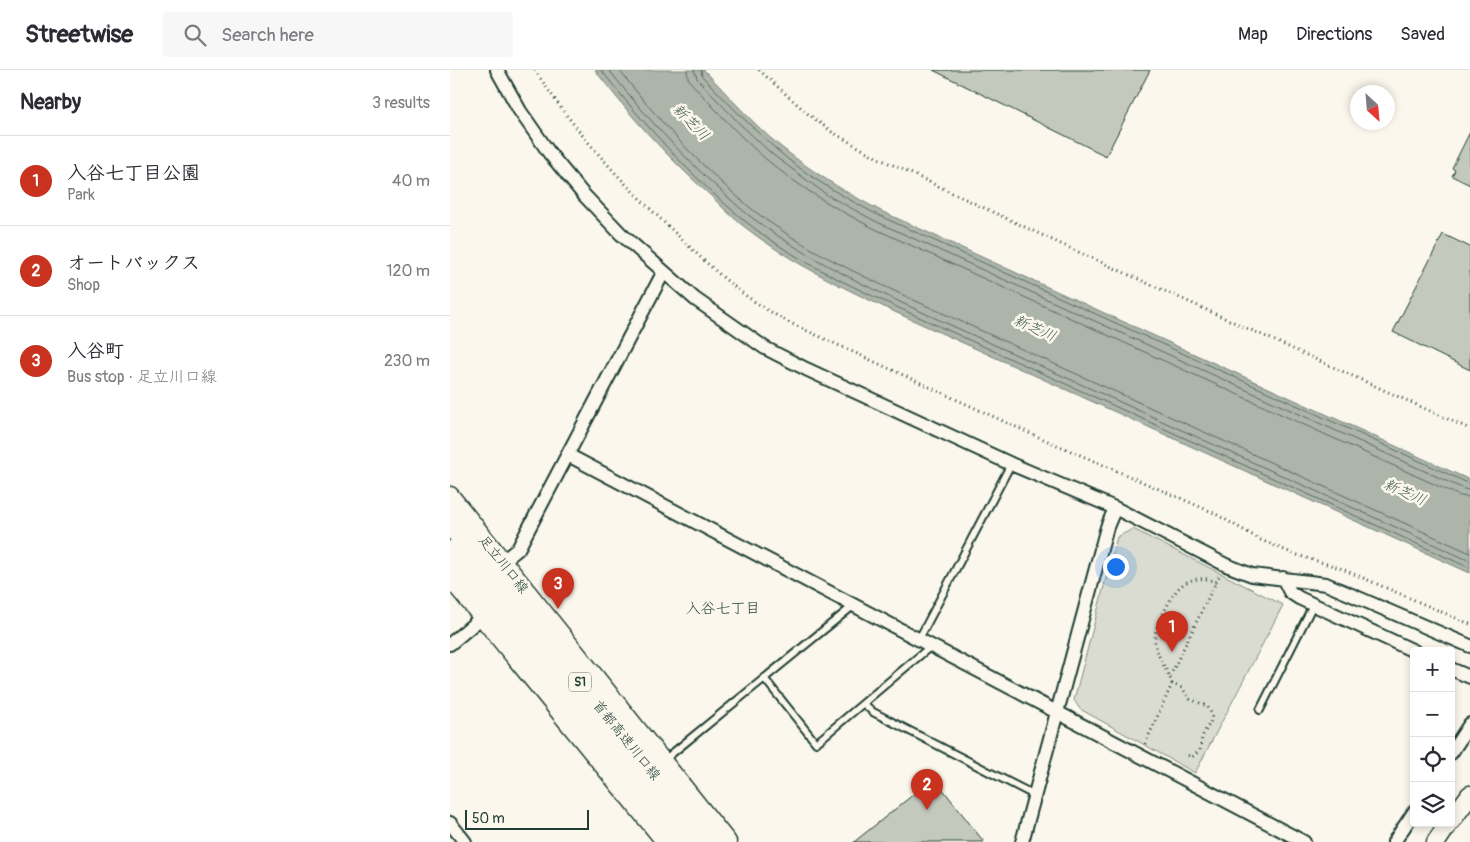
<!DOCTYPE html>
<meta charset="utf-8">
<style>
body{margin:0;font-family:Pangolin,"Klee One",sans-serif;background:#f7f7f7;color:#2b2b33}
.controls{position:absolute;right:15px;bottom:15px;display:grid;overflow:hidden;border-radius:5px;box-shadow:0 2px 8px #0003}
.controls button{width:45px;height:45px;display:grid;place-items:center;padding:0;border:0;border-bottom:1px solid #e1e1e2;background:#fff;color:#2b2b33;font:25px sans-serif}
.compass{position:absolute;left:900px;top:15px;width:45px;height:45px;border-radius:50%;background:#fff;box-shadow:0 2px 8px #0003;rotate:154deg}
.scale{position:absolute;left:15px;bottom:12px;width:124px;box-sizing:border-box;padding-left:5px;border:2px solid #1f3d34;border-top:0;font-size:14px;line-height:18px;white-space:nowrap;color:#1f3d34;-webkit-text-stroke:4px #fbf7ec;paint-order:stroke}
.you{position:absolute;left:665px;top:496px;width:18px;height:18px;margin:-12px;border:4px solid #fff;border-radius:50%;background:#1a73e8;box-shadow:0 0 0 8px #1a73e833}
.badge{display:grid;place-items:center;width:32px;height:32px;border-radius:50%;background:#c8321e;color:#fff;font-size:16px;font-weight:700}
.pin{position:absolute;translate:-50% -41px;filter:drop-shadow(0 1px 2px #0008)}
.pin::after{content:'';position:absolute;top:26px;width:18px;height:15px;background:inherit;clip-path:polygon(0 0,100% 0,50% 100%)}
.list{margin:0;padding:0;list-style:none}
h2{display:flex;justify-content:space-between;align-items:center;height:65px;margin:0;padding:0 20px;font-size:21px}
h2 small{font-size:16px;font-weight:400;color:#7c7c81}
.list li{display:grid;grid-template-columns:32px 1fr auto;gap:15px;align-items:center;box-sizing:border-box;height:90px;padding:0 20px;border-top:1px solid #e1e1e2}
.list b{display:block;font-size:19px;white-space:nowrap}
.list p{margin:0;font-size:16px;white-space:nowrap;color:#7c7c81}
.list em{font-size:16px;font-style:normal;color:#7c7c81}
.icon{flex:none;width:28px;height:28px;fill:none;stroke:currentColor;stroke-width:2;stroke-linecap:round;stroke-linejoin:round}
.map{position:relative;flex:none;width:1020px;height:772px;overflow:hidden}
header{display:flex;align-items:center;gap:30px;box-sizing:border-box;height:70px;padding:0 25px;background:#fff;border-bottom:1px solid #e1e1e2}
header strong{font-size:24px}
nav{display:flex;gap:28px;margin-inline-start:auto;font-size:18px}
.search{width:350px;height:45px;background:#f7f7f7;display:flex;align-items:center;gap:12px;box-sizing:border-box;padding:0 18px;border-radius:5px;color:#7c7c81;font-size:19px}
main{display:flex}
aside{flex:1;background:#fff}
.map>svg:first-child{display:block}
.green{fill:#dbdcd1;stroke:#7d8c82}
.water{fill:#adb4aa;stroke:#74847b}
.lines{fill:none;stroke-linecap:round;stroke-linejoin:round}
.shore{stroke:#586d63;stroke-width:1}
.building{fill:#c4c9be;stroke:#1f3d34}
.service-casing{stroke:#1f3d34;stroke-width:10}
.minor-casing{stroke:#1f3d34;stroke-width:16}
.secondary-casing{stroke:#1f3d34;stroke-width:21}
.motorway-casing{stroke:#1f3d34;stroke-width:28}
.path{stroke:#1f3d34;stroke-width:3;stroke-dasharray:1 4;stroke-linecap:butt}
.service{stroke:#fbf7ec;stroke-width:6}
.minor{stroke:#fbf7ec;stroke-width:12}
.secondary{stroke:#fbf7ec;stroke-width:18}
.motorway{stroke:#fbf7ec;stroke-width:24}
.labels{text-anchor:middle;stroke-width:5;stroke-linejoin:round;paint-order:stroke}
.shield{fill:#fbf7ec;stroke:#61756b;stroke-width:1}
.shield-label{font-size:12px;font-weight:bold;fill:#1f3d34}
.street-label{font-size:14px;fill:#1f3d34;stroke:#fbf7ec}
.water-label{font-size:15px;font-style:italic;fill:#425b52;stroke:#fbf7ec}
.neighbourhood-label{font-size:15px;fill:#1f3d34;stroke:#fbf7ec}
</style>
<header>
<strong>Streetwise</strong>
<div class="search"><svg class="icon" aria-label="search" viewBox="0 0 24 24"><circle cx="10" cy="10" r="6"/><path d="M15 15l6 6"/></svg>Search here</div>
<nav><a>Map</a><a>Directions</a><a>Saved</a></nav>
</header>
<main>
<aside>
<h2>Nearby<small>3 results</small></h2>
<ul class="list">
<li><span class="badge">1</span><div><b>入谷七丁目公園</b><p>Park</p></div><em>40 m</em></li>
<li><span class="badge">2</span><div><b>オートバックス</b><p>Shop</p></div><em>120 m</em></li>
<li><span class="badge">3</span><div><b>入谷町</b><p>Bus stop · 足立川口線</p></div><em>230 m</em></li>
</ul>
</aside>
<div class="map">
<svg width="1020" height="772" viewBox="0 0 1020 772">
<rect width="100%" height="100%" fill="#fbf7ec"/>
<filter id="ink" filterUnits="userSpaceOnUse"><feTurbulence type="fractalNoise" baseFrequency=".02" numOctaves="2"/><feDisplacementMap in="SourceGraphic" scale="10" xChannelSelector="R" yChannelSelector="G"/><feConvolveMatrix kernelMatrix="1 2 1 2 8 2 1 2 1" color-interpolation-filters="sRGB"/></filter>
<g filter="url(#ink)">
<path class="green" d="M 683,459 L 833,535 L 745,703 L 630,639 L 624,630 L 667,467 Z"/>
<path class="water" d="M 145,0 L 254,0 C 279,26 303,54 330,76 C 362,102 395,122 431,141 L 1020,410 L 1020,503 L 447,243 C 393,218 339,192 292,155 C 281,146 271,136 261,126 C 218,88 180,46 145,0 Z"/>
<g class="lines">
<path class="shore" d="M 151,0 C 193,53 242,108 295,151 C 341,188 396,214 449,238 L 1020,498
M 159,0 C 192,42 227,81 267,117 C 278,127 289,138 301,147 C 348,182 399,208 452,233 L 1020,491
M 169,0 C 208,50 253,99 303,140 C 349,176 402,201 455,226 L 1020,483
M 237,0 L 238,8 L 242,14 C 266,40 290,67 317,90 C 349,117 386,139 423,158 L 1010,426 L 1020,427
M 244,0 L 248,10 L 290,54 L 323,85 L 377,125 L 425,151 L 1014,419 L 1020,420
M 251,0 L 252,6 C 276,31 300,56 326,79 C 356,106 392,126 428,145 L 1020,414"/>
</g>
<path class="building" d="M 483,0 L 700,0 L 656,86 Z
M 1020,62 L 1020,115 L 1002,106 L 1005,100 L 1002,98 Z
M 993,164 L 1020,177 L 1020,300 L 943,262 Z
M 484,708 L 534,772 L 404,772 Z"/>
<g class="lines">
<defs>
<path id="service" d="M 469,569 L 561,394
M 314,608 L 366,673 L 481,576
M 414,634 L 423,642 L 586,726
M 810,640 L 863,535
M 214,690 L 403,536"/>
<path id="minor" d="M 47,0 L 70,41 L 100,84 L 133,124 L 171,164 L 245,229 L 315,278 L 356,299 L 561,394 L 665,438 L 776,495 L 802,505 L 876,514 L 1020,576
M 118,385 L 854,772
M 53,491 L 68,479 L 213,203
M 833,508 L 840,522 L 849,528 L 964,581
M 0,574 L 32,547
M 1001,599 L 1020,607
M 1001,683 L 1020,654
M 0,753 L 15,772
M 572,772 L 657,457 L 665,438
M 944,772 L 964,742"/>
<path id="secondary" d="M 0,426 L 277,772
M 0,507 L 216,772
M 1001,751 L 1020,725
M 986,772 L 999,753"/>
<path id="motorway" d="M 0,451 L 260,772
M 0,483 L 234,772"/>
</defs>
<use href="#service" class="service-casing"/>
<use href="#minor" class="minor-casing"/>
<use href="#secondary" class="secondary-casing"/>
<use href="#motorway" class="motorway-casing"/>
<path class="path" d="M 85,0 C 122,58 169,110 219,157 C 246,183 274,211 305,232 C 316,239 327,246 338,252 L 577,362 L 762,442 L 811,470 L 844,484 L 890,498 L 1020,554
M 309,0 L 357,43 L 382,62 L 426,87 L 613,175 L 1020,359
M 720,606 L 769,506
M 722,614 C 718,599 706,587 705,571 C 704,560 709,552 714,542 C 722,527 728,511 748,509 C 755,508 760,509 766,513
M 695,674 L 722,614 L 732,618 L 740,629 L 757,636 C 767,649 758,654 753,665 C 751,670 751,675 750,680 L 742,687 L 734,684"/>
<use href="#service" class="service"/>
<use href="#minor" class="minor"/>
<use href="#secondary" class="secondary"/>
<use href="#motorway" class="motorway"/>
</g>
</g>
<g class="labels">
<rect class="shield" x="119" y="602.5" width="22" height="19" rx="4"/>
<g class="shield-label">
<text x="130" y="616">S1</text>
</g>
<g class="street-label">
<text transform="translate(54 494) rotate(51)" y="5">足立川口線</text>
<text transform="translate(177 670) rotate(51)" y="5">首都高速川口線</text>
</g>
<g class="water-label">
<text transform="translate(241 52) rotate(45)" y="5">新芝川</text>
<text transform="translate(585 258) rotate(24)" y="5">新芝川</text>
<text transform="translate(955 422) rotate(24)" y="5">新芝川</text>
</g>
<g class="neighbourhood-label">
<text x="273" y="543">入谷七丁目</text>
</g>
</g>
</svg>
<div class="controls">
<button>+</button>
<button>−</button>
<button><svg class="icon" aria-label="locate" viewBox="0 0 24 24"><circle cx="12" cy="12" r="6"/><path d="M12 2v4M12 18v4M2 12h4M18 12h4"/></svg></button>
<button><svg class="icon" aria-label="layers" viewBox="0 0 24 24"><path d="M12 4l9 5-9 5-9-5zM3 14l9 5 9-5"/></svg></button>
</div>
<svg class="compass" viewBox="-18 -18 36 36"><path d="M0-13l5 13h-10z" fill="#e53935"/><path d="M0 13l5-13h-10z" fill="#7c7c81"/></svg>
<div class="scale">50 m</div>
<div class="you"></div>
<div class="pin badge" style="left:722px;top:582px">1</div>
<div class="pin badge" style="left:477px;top:740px">2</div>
<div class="pin badge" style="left:108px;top:539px">3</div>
</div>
</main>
